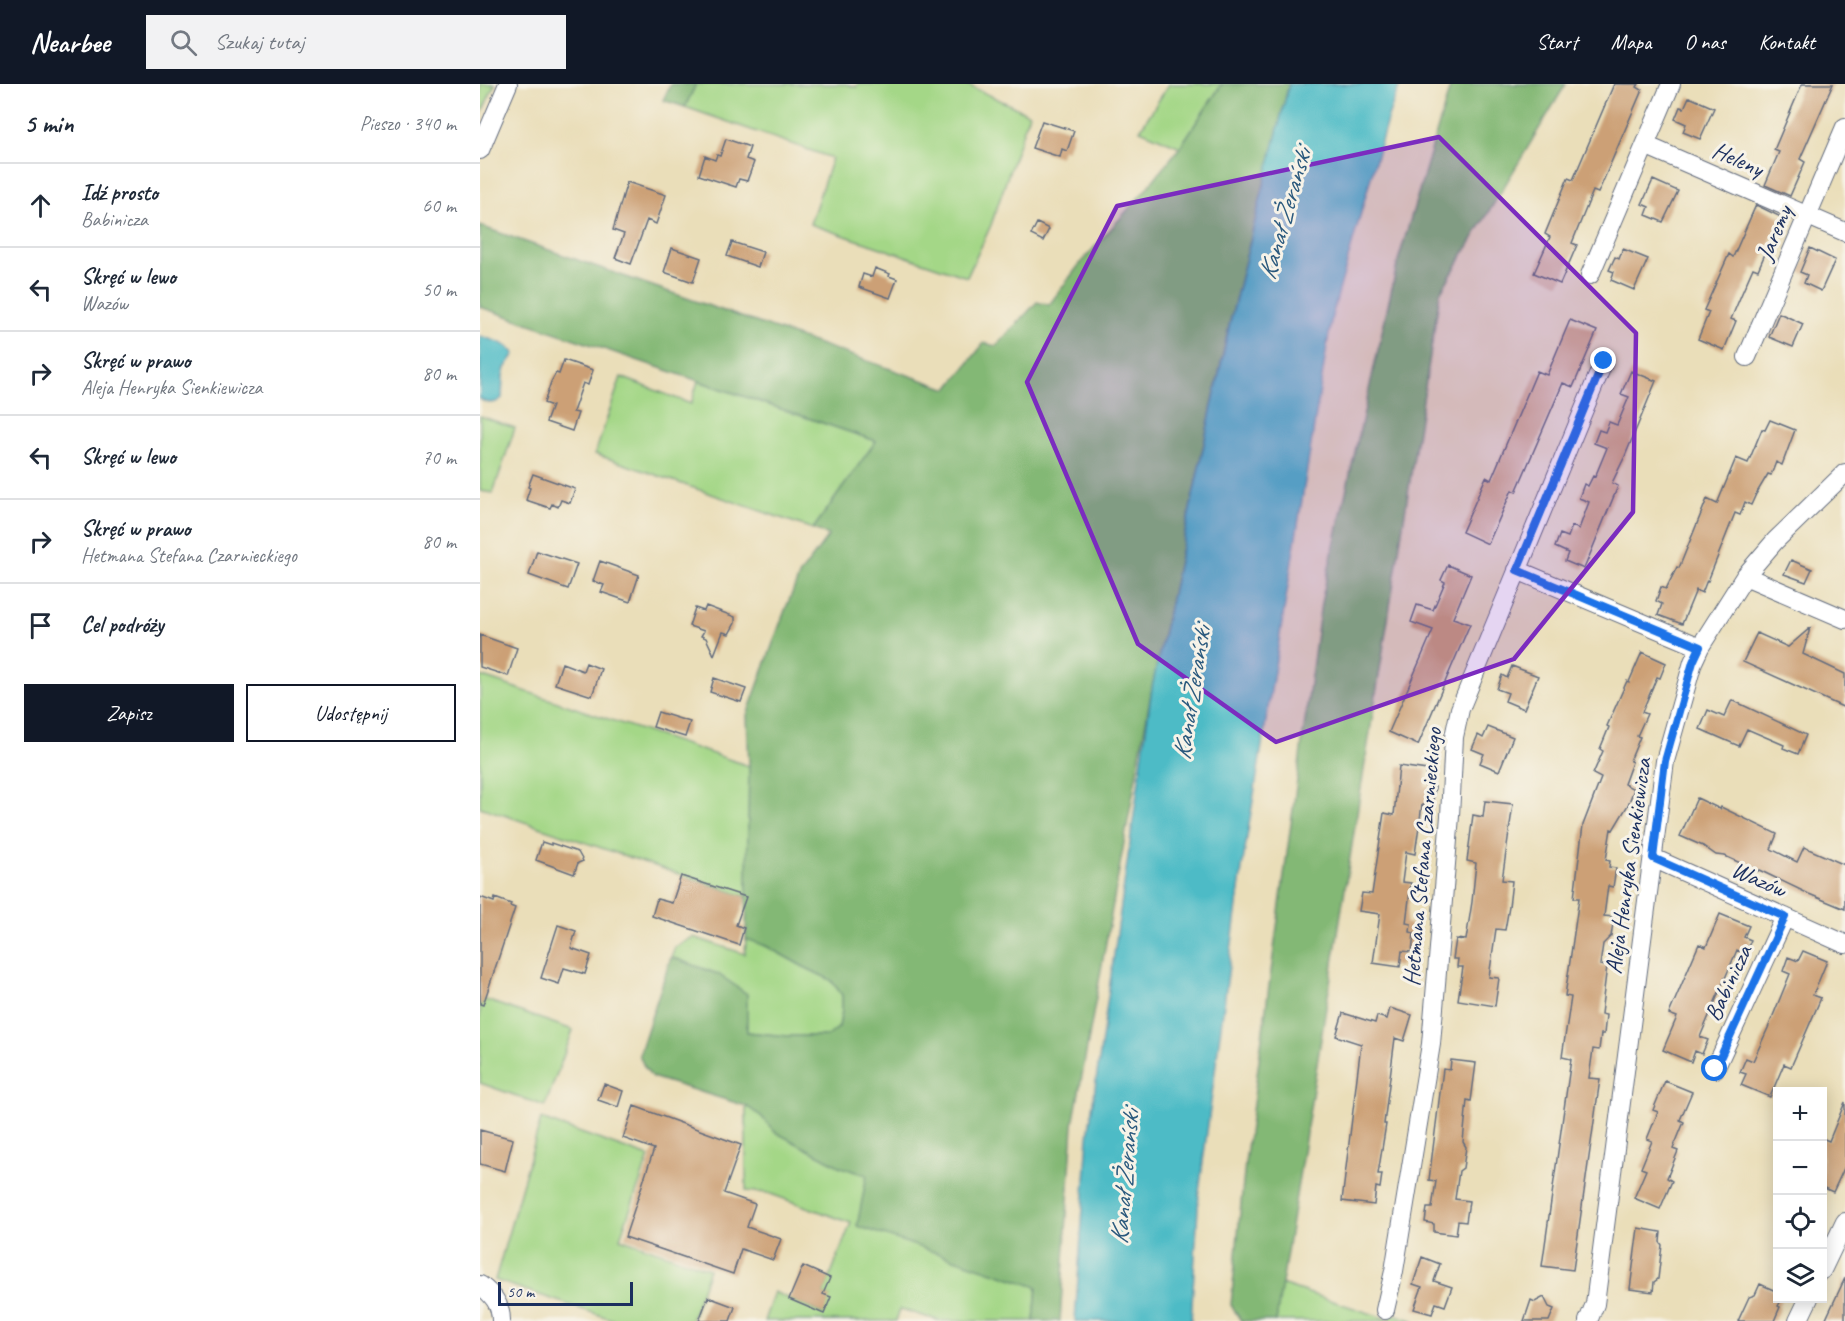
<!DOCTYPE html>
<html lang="pl">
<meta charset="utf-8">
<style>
body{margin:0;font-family:Caveat,sans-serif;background:#f2f2f3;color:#1f2937}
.controls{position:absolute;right:18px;bottom:18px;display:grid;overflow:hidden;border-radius:0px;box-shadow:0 3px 15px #0003}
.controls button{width:54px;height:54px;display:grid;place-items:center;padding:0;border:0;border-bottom:2px solid #e0e1e3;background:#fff;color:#1f2937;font:30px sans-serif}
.scale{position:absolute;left:18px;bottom:15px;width:135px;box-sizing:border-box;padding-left:6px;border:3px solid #1b2f5e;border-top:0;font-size:16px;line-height:21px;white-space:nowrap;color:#1b2f5e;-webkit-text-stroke:4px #f7f3e8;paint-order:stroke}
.stop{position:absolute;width:18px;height:18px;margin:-14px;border:4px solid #1a73e8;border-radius:50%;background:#fff}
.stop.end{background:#1a73e8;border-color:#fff;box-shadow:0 2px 6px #0008}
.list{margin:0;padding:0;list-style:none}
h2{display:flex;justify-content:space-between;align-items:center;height:78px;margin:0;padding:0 24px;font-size:26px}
h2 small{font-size:20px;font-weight:400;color:#747a83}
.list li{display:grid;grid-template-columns:39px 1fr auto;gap:18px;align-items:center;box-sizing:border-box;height:84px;padding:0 24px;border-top:2px solid #e0e1e3}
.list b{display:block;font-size:22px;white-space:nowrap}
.list p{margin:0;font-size:20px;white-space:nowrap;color:#747a83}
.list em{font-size:20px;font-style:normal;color:#747a83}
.actions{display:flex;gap:12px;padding:18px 24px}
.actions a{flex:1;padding:14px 0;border:2px solid #111827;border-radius:0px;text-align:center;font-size:21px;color:#111827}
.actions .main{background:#111827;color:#fff}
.icon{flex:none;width:33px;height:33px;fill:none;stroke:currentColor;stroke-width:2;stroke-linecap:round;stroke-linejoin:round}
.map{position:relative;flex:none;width:1365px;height:1237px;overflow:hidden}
header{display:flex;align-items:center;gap:36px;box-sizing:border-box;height:84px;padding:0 30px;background:#111827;color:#fff}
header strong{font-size:28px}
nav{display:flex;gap:33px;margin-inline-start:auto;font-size:21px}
.search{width:420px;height:54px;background:#f2f2f3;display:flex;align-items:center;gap:15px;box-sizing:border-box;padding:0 21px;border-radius:0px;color:#747a83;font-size:22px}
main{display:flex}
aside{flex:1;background:#fff}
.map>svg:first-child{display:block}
.green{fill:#a4d787;stroke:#608372;stroke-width:1.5}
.forest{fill:#83b874;stroke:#4f7469;stroke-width:1.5}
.water{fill:#4dbbc6;stroke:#347592;stroke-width:1.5}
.building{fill:#cca076}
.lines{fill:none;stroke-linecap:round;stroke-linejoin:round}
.street-casing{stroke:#636c7e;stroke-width:20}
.street{stroke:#fff;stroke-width:18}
.route{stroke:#1a73e8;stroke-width:8}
.marked{fill:#7b2cbf;fill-opacity:0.2;stroke:#7b2cbf;stroke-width:4.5;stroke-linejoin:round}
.labels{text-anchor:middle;stroke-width:6;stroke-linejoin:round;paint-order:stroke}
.street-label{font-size:24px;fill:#1b2f5e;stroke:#f7f3e8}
.water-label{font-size:26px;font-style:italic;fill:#2a597d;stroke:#f7f3e8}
</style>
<header>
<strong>Nearbee</strong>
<div class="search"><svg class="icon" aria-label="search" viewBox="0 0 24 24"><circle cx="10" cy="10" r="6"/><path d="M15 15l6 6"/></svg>Szukaj tutaj</div>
<nav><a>Start</a><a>Mapa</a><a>O nas</a><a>Kontakt</a></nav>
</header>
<main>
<aside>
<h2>5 min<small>Pieszo · 340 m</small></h2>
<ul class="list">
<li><svg class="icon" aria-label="ahead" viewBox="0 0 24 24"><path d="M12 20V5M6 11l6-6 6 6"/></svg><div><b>Idź prosto</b><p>Babinicza</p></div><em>60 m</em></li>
<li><svg class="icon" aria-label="left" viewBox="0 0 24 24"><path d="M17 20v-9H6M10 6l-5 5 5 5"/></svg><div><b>Skręć w lewo</b><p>Wazów</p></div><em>50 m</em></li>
<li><svg class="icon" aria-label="right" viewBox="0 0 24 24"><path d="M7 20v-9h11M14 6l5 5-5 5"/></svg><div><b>Skręć w prawo</b><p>Aleja Henryka Sienkiewicza</p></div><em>80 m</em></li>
<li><svg class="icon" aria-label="left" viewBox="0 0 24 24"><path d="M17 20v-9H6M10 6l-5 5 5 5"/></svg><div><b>Skręć w lewo</b></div><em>70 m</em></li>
<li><svg class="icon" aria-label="right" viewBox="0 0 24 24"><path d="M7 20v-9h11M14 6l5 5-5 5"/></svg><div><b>Skręć w prawo</b><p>Hetmana Stefana Czarnieckiego</p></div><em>80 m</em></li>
<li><svg class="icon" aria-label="arrive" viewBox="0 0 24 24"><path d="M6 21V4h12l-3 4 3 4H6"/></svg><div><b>Cel podróży</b></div></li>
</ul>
<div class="actions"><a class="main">Zapisz</a><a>Udostępnij</a></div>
</aside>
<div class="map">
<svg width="1365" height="1237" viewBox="0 0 1365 1237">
<rect width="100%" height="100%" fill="#f7f3e8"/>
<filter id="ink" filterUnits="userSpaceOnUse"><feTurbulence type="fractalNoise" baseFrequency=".0167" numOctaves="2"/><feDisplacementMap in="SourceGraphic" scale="12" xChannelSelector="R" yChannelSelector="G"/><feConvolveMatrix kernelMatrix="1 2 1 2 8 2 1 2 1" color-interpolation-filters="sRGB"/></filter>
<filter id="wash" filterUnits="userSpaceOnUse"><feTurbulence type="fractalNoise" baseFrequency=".008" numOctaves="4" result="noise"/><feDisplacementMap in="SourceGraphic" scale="24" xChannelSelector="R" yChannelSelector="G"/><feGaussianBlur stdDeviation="1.35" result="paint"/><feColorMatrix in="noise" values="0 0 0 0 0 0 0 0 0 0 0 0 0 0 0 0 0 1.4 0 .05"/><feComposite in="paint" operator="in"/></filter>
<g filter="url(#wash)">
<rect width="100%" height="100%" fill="#eadeb9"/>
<path class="green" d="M 0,0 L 15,0 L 2,28 L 0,27 Z
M 216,0 L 366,0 L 376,3 L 378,0 L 486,0 L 549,30 L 511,141 L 487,193 L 330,140 L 352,74 L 205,23 Z
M 689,0 L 742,0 L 700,63 L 660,46 Z
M 141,293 L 211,320 L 218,297 L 396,357 L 333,445 L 115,370 Z
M 0,332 L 35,344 L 13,409 L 0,407 Z
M 0,592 L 269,682 L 267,813 L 0,723 Z
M 213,853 L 265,870 L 266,855 L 286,862 L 324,883 L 351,896 L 362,911 L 362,927 L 359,943 L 349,952 L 307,952 L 267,948 L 238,890 L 191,873 L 195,863 Z
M 0,914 L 93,946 L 65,1022 L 0,999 Z
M 266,1022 L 281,1032 L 295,1048 L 361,1083 L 387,1091 L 378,1142 L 557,1203 L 554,1237 L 460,1237 L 420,1225 L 416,1237 L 284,1237 L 294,1208 L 343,1230 L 350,1213 L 343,1210 L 371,1139 L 288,1109 L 266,1107 Z
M 61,1035 L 169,1073 L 140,1154 L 229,1185 L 211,1237 L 137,1237 L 15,1196 Z
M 801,1200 L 910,1236 L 911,1229 L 935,1237 L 796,1237 Z"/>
<path class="forest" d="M 191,0 L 216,0 L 205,23 L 183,16 Z
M 742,0 L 809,0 L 750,238 L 672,604 L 593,1041 L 580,1237 L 554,1237 L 557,1203 L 377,1142 L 387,1091 L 361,1083 L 295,1048 L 281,1032 L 266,1022 L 172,993 L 164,982 L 159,971 L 191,873 L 238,890 L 267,910 L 267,948 L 307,952 L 348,952 L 359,943 L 362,927 L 362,911 L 351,896 L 324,883 L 286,862 L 266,855 L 269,682 L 267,631 L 305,526 L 320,490 L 349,451 L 333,445 L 396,357 L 0,223 L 0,142 L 468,305 L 504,259 L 516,262 L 557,218 L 569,221 L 599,181 L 667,104 L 700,63 Z
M 971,0 L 1086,0 L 960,209 L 796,1237 L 761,1237 L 751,1221 L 765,1079 L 841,519 L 918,177 Z"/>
<path class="water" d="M 809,0 L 920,0 L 907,36 L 852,232 L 762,784 L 719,1108 L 711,1237 L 595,1237 L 608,1053 L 672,604 L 750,238 Z
M 0,252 C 13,256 27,259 35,270 L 25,284 L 23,292 L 22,314 C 15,321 8,320 0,315 Z"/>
<g id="blocks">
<path class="building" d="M 1134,0 L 1159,0 L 1157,3 L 1162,6 L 1118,109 L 1113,107 L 1092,159 L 1097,161 L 1080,200 L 1054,189 L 1070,153 L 1065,150 L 1088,94 L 1093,96 Z
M 1322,0 L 1353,0 L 1320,75 L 1325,78 L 1310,112 L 1285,101 L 1299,68 L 1294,66 Z
M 1209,13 L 1234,24 L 1220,55 L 1203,48 L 1206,40 L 1195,35 L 1200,23 L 1204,24 Z
M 562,37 L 594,47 L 587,67 L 582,65 L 580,73 L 552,64 Z
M 246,55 L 270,63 L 266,75 L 274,78 L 267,97 L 259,95 L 256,103 L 219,91 L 225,72 L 235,76 L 237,71 L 240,72 Z
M 1173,96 L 1198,107 L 1183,138 L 1166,131 L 1169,123 L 1162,120 Z
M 147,98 L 186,111 L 176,140 L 167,136 L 151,180 L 135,174 L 144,150 L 133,146 Z
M 1276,121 L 1301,133 L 1278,186 L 1273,184 L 1262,209 L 1251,235 L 1256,237 L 1244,266 L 1218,255 L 1229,228 L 1224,226 L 1249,170 L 1253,173 Z
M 557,139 L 569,145 L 563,157 L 551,151 Z
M 252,158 L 283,168 L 278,183 L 247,172 Z
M 192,164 L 221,174 L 213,198 L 184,188 Z
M 1330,164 L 1355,176 L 1341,207 L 1324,199 L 1327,191 L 1320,188 Z
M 1143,165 L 1168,175 L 1154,206 L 1131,196 L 1134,188 L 1129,186 L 1135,173 L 1139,175 Z
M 395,184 L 410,190 L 409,192 L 417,195 L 410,214 L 379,203 L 383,190 L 392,193 Z
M 1299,229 L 1323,240 L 1313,263 L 1289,253 Z
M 1090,236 L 1117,247 L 1093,303 L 1083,299 L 1036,408 L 1032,406 L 1008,460 L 982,448 L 1006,393 L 1011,396 L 1057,287 L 1067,291 Z
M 84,276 L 113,286 L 108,301 L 103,299 L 93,328 L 98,329 L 92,347 L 66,338 L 72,322 L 64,319 L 71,298 L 76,289 L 79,290 Z
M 1151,287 L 1176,297 L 1145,372 L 1132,399 L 1138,402 L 1104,485 L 1085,477 L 1088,469 L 1075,463 L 1080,450 L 1088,453 L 1092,442 L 1099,445 L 1109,418 L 1099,414 L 1104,400 L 1108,402 L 1113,392 L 1115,393 L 1127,364 L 1114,359 L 1119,346 L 1125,348 L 1129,338 L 1137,341 L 1149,313 L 1141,310 Z
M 1290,336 L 1315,346 L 1302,381 L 1296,378 L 1291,391 L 1288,390 L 1276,410 L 1271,421 L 1265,418 L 1260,431 L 1255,429 L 1228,497 L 1227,496 L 1222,509 L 1216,506 L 1202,540 L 1178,531 L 1182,520 L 1176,517 L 1181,503 L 1186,505 L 1197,483 L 1199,484 L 1227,415 L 1237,420 L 1256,374 L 1268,379 L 1282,345 L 1285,346 Z
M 53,390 L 95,405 L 90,419 L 81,416 L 78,423 L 72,420 L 70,424 L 46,416 L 50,404 L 48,403 Z
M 57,467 L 97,480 L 88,505 L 49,491 Z
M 1311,476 L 1332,485 L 1326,498 L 1304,490 Z
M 120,477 L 159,491 L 150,518 L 121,508 L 124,501 L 113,497 Z
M 968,481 L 991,491 L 973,534 L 990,540 L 938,661 L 909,648 L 953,546 L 931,538 L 937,521 L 953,526 L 965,498 L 961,496 Z
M 226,522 L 255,533 L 255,539 L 249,550 L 243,548 L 234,571 L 226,554 L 221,552 L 224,547 L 209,542 L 215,524 L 224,527 Z
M 1330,544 L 1323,570 L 1365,590 L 1365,624 L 1263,578 L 1277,549 L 1308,563 Z
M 0,551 L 37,564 L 28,592 L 0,583 Z
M 1162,568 L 1186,579 L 1180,594 L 1177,593 L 1162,628 L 1167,630 L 1157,652 L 1160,653 L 1150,677 L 1152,678 L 1144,700 L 1154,705 L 1148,721 L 1133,746 L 1131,745 L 1126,776 L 1130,777 L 1129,783 L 1136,784 L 1133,803 L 1128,802 L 1124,832 L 1134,833 L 1131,852 L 1123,860 L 1120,881 L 1127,882 L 1121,930 L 1126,931 L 1124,950 L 1121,950 L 1119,966 L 1113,965 L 1109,994 L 1120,995 L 1093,1186 L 1062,1182 L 1091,975 L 1082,973 L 1091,913 L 1085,912 L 1099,814 L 1094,814 L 1103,741 L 1121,694 L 1113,690 L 1123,667 L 1120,665 L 1129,643 L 1127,642 L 1147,597 L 1149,598 Z
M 82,579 L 103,587 L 106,579 L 121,585 L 112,612 L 75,600 Z
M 1032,582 L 1058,592 L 1044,625 L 1025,617 L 1028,609 L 1017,605 L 1022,591 L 1027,594 Z
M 234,594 L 266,605 L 261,618 L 230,608 Z
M 1252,616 L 1326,651 L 1318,670 L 1303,664 L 1304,661 L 1267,645 L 1259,662 L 1220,645 L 1228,626 L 1244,633 Z
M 178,628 L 210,638 L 205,653 L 173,643 Z
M 1008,643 L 1033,653 L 1019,687 L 1000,679 L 1004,670 L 992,665 L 998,651 L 1003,654 Z
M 919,682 L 947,686 L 945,702 L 955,703 L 952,723 L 942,721 L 935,770 L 926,768 L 922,798 L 931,799 L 926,839 L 931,840 L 930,848 L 934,849 L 932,868 L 922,867 L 920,883 L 893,879 L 900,830 L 879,827 L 882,809 L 892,810 L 904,729 L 914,731 Z
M 1217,714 L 1240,725 L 1241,723 L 1297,750 L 1291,765 L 1317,778 L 1324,763 L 1365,781 L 1365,825 L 1329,810 L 1279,786 L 1278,787 L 1245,772 L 1236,771 L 1223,762 L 1200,752 Z
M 1005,717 L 1033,720 L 1022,796 L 1032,797 L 1029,823 L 1025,846 L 1016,845 L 1009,893 L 1019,894 L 1015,922 L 978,916 L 983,883 L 977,883 L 978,875 L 973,875 L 976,855 L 986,856 L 992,818 L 996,779 L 987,777 L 993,731 L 1003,733 Z
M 62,758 L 71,761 L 71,759 L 98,768 L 103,777 L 98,779 L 94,790 L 56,776 Z
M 201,792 L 266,813 L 256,841 L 264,844 L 259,861 L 172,832 L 177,815 L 192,819 Z
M 0,813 L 14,818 L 15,814 L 31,820 L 30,822 L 35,824 L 3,921 L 0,920 Z
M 1240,830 L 1269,842 L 1264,853 L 1271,856 L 1265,870 L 1257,866 L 1220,953 L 1228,956 L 1222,970 L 1215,967 L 1211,978 L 1183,966 L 1197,933 L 1189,930 L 1219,860 L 1226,863 Z
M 78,841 L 96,847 L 91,864 L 111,871 L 105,890 L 84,884 L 79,900 L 61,894 Z
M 1323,867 L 1347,877 L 1333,911 L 1341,914 L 1311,983 L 1304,980 L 1290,1013 L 1261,1001 L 1266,990 L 1260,988 L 1266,974 L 1273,977 L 1288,944 L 1310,890 L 1303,887 L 1308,873 L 1318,877 Z
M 910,924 L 932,931 L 924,957 L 915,954 L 904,1040 L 906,1040 L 898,1090 L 902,1090 L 900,1104 L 896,1103 L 894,1121 L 862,1117 L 881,960 L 856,952 L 863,929 L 895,939 L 897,932 L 907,935 Z
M 971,976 L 996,979 L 991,1017 L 987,1016 L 983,1058 L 986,1063 L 983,1084 L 979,1087 L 975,1115 L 989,1117 L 986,1138 L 978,1137 L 976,1151 L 954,1148 L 954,1140 L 945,1138 L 947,1124 L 952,1124 L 956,1097 L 949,1096 L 963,985 L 970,986 Z
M 1185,997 L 1212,1008 L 1200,1036 L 1204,1038 L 1193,1065 L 1198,1067 L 1187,1094 L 1192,1097 L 1180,1125 L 1154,1114 L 1166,1086 L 1161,1084 L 1172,1057 L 1167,1055 L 1178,1028 L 1173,1026 Z
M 124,1000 L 143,1007 L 138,1023 L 118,1016 Z
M 1365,1018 L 1365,1082 L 1353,1108 L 1342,1103 L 1342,1054 L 1349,1057 Z
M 154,1022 L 261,1061 L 244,1109 L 275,1120 L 267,1143 L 301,1155 L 293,1176 L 261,1165 L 253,1190 L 145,1153 L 174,1065 L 143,1054 Z
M 0,1046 L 33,1055 L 25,1087 L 0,1080 Z
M 1158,1144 L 1181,1148 L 1180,1158 L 1182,1161 L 1178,1195 L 1174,1198 L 1173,1208 L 1150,1205 Z
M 942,1173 L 960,1180 L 954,1197 L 972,1203 L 965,1222 L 956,1219 L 952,1230 L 934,1225 L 942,1203 L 933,1200 Z
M 323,1182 L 350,1194 L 343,1210 L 351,1213 L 344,1230 L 309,1215 Z
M 1365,1194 L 1365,1237 L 1345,1237 Z
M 1280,1200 L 1298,1208 L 1298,1215 L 1302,1215 L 1298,1222 L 1300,1223 L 1294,1237 L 1258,1237 L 1269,1213 L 1275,1211 Z
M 228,1213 L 255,1223 L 250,1237 L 219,1237 Z
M 1064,1213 L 1069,1223 L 1074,1225 L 1069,1237 L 1044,1237 L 1051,1216 L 1055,1218 Z"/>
</g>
</g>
<g filter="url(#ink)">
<use href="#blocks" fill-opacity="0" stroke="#636c7e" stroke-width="1.5"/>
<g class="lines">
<defs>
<path id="street" d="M 1165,61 L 1365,148
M 0,66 L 28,0
M 1110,191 L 1191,0
M 1267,273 L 1365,43
M 1037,486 L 1220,563
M 1265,492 L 1365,535
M 1173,774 L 1365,860
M 1235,985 L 1305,833
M 1342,1186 L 1365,1138
M 0,1201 C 13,1211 21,1220 21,1237
M 905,1226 L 914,1187 L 951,960 L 970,732 L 974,653 L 980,625 L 1124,277
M 1108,1237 L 1115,1220 L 1185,677 L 1213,578 L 1220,563 L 1265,492 L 1295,457 L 1365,389
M 1318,1237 L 1329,1214"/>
</defs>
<use href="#street" class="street-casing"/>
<use href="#street" class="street"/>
</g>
</g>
<g class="lines" filter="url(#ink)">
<path class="route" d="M 1124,277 L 1037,486 L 1220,563 L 1213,578 L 1185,677 L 1173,774 L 1305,833 L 1235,985"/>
</g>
<path class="marked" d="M 959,53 L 1156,249 L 1153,428 L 1034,575 L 796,658 L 658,560 L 547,298 L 637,122 Z"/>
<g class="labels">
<g class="street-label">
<text transform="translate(1258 75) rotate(24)" y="8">Heleny</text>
<text transform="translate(1294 149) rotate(-67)" y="8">Jaremy</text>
<text transform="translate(942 773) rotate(-85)" y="8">Hetmana Stefana Czarnieckiego</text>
<text transform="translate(1148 782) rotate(-82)" y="8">Aleja Henryka Sienkiewicza</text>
<text transform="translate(1279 795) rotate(24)" y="8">Wazów</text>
<text transform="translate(1248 899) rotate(-65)" y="8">Babinicza</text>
</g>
<g class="water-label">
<text transform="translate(804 130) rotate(-74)" y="9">Kanał Żerański</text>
<text transform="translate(711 609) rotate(-81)" y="9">Kanał Żerański</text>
<text transform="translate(644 1093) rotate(-85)" y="9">Kanał Żerański</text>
</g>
</g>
</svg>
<div class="controls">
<button>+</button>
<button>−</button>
<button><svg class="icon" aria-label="locate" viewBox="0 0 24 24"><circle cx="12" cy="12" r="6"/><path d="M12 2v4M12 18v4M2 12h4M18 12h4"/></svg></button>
<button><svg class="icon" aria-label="layers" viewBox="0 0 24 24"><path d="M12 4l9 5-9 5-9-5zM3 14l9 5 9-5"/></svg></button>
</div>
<div class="scale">50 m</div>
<div class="stop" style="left:1235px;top:985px"></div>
<div class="stop end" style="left:1124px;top:277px"></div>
</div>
</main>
